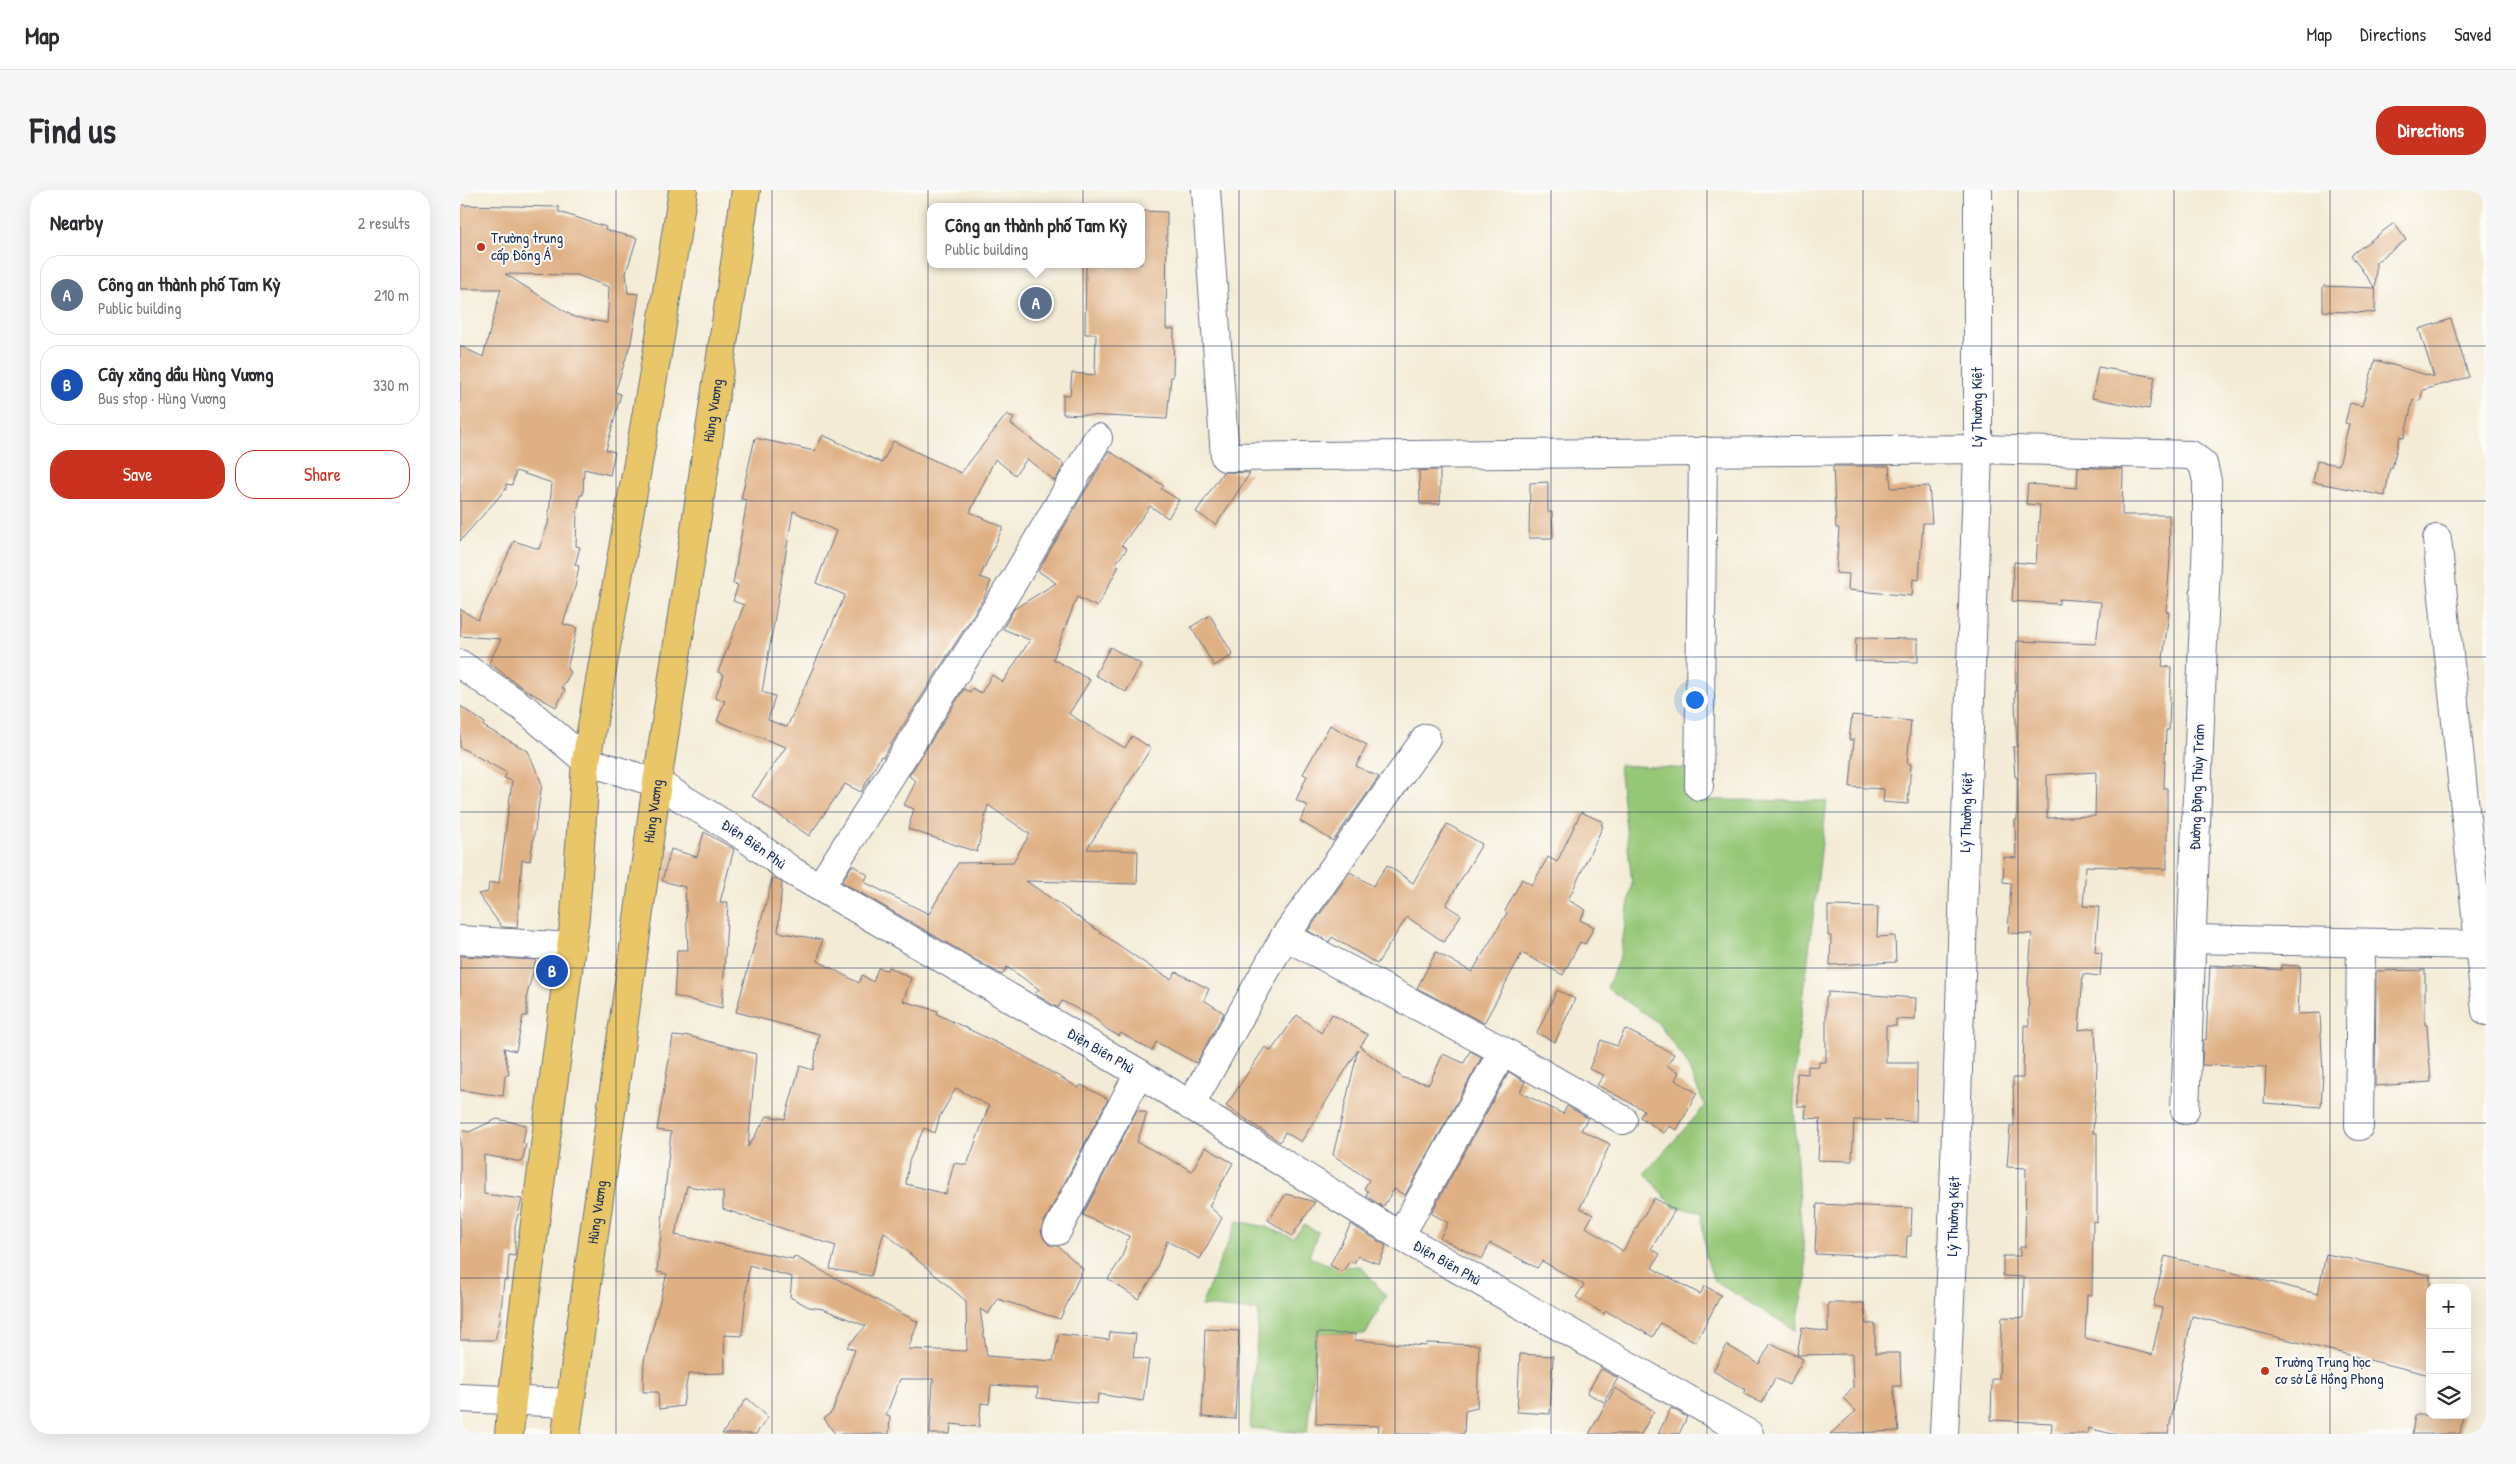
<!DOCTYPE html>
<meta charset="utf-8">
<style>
body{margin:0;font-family:"Patrick Hand",sans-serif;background:#f7f7f7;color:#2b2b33}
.controls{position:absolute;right:15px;bottom:15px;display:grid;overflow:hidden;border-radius:10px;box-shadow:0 5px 20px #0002}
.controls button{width:45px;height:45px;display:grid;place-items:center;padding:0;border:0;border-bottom:1px solid #e1e1e2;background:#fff;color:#2b2b33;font:25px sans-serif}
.you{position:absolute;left:1234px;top:509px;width:18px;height:18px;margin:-12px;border:4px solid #fff;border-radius:50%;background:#1a73e8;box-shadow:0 0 0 8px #1a73e833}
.badge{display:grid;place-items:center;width:32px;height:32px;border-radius:50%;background:#c8321e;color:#fff;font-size:16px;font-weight:700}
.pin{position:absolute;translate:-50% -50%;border:2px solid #fff;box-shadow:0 1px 5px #0006}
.popup{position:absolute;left:467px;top:13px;width:218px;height:65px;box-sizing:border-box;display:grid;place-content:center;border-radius:10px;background:#fff;filter:drop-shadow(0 1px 4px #0005);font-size:16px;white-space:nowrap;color:#7c7c81}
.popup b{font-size:19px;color:#2b2b33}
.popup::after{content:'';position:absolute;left:50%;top:100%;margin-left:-10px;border:10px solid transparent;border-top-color:#fff}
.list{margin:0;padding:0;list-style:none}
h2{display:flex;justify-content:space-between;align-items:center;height:65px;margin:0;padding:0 20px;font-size:21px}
h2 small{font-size:16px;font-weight:400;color:#7c7c81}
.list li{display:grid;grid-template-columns:32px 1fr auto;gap:15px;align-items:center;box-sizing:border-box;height:80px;margin:0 10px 10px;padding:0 10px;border:1px solid #e1e1e2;border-radius:20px}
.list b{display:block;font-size:19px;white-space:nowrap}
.list p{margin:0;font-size:16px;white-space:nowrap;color:#7c7c81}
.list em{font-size:16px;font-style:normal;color:#7c7c81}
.actions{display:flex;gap:10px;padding:15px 20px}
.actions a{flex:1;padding:11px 0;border:1px solid #c8321e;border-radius:20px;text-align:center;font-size:18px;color:#c8321e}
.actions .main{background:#c8321e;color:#fff}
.icon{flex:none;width:28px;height:28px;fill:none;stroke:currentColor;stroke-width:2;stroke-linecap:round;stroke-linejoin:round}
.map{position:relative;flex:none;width:2026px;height:1244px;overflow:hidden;border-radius:20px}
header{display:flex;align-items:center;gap:30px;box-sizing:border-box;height:70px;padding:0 25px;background:#fff;border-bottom:1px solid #e1e1e2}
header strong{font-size:24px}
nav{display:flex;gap:28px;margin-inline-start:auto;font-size:18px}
.intro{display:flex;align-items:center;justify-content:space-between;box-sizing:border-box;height:120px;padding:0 30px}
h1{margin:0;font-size:35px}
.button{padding:12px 22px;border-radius:20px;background:#c8321e;color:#fff;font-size:18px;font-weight:700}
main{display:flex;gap:30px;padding:0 30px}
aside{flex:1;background:#fff;border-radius:20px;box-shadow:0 5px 20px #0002}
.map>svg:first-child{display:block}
.green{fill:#95c777;stroke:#587b6a}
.building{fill:#dfb084;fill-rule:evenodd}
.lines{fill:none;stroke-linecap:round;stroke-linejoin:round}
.minor-casing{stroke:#677188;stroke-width:30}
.major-casing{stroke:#677188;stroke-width:30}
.minor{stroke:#fff;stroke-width:28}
.major{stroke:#e9c769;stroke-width:28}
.grid{fill:none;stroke:#1b2f5e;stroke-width:1;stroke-opacity:0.55}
.poi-dot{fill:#c8321e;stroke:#fdfcf7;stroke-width:2}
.labels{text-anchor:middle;stroke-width:4;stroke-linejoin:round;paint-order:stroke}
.poi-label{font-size:15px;fill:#1b2f5e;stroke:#fdfcf7;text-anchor:start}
.street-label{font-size:15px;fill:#1b2f5e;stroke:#fdfcf7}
</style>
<header>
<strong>Map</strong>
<nav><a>Map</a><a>Directions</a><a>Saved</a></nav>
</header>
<div class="intro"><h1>Find us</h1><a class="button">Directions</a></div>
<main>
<aside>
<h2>Nearby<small>2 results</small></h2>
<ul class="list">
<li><span class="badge" style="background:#5c6f8a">A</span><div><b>Công an thành phố Tam Kỳ</b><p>Public building</p></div><em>210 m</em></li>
<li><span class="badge" style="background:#1a4fb4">B</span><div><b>Cây xăng dầu Hùng Vương</b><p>Bus stop · Hùng Vương</p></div><em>330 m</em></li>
</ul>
<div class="actions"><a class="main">Save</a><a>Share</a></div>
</aside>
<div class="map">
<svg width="2026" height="1244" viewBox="0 0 2026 1244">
<rect width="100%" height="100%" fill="#fdfcf7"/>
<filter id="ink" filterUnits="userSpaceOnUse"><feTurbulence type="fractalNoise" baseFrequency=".02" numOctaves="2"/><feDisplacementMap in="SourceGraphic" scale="10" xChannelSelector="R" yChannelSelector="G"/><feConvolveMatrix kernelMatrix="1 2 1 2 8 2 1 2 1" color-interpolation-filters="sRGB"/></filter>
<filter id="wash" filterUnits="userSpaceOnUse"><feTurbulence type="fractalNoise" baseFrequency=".0096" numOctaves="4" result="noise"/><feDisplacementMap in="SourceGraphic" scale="20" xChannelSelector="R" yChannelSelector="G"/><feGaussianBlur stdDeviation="1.12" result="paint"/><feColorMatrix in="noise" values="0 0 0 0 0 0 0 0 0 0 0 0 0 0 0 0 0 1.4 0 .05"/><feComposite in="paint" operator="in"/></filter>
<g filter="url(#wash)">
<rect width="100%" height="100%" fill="#f3ebd5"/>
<path class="green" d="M 1159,575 L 1230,579 L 1236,612 L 1256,610 L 1367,611 L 1333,894 L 1339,1013 L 1347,1089 L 1335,1140 L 1254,1091 L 1246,1067 L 1241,1022 L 1214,1018 L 1185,983 L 1245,916 L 1224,868 L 1197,832 L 1147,798 L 1160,766 L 1172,693 Z
M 777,1031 L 806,1037 L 833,1048 L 844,1035 L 858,1042 L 849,1067 L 876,1077 L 901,1076 L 926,1106 L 906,1144 L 857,1143 L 847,1243 L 790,1238 L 799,1121 L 741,1116 Z"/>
<g id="blocks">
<path class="building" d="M 0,15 L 99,17 L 99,22 L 146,37 L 145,40 L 177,48 L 166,83 L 168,103 L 179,104 L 171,152 L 155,202 L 161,204 L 146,260 L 155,262 L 150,285 L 124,279 L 123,305 L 120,305 L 117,324 L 116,356 L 120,357 L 115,375 L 119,376 L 115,397 L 103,434 L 117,438 L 107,479 L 111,482 L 102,498 L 105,500 L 96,517 L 64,499 L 29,473 L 41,449 L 0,446 L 0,419 L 18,430 L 54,351 L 79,359 L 88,334 L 92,293 L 56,281 L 52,295 L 46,294 L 46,299 L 0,351 L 0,156 L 23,167 L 41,99 L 0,99 ZM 45,84 L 117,85 L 149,97 L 147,133 L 114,127 Z
M 681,21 L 707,22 L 706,139 L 714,139 L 713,187 L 711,187 L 707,229 L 603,224 L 603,205 L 610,205 L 612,183 L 635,185 L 636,144 L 625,144 L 626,74 L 681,74 Z
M 1934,33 L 1946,50 L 1916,72 L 1915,123 L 1863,121 L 1863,96 L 1915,98 L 1891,65 Z
M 1991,129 L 2009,187 L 1963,200 L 1960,211 L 1953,210 L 1944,248 L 1940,246 L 1932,278 L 1930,277 L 1925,306 L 1853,292 L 1857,271 L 1879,275 L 1889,234 L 1885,233 L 1890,213 L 1902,216 L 1915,170 L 1974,187 L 1959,139 Z
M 1638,177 L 1695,187 L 1689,219 L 1632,208 Z
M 547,224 L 554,228 L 551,234 L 604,274 L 595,291 L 567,269 L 555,285 L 535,269 L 510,322 L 543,337 L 520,387 L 531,391 L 524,408 L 423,567 L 421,566 L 401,602 L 385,594 L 349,646 L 292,606 L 326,557 L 257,531 L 265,511 L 255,508 L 264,485 L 258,482 L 284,415 L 273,411 L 278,395 L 273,394 L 287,310 L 281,309 L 295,248 L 355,261 L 363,245 L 422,273 L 433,251 L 501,283 ZM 333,321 L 376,341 L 356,393 L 385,405 L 327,537 L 308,530 L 315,506 L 302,502 Z
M 649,261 L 704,296 L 701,299 L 719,310 L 708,328 L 690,316 L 662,355 L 667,359 L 655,374 L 659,376 L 637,417 L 617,407 L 593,469 L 630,490 L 609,524 L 665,558 L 672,546 L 691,558 L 627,659 L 678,661 L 677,694 L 566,691 L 695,780 L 711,789 L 716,782 L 749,799 L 744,810 L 764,823 L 736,873 L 696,852 L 692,861 L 661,843 L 659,846 L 648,840 L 633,827 L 602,811 L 598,818 L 575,804 L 579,799 L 547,777 L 542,785 L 382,692 L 392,675 L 408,685 L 404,692 L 469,724 L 498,673 L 553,672 L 570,644 L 528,615 L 517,662 L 448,639 L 454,619 L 444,615 L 456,591 L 449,586 L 504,499 L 510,502 L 512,498 L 521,503 L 532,485 L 543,492 L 570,450 L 543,439 L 554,419 L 596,393 L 578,381 Z
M 1373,276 L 1429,276 L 1431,298 L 1469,296 L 1472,333 L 1463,333 L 1459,390 L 1453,389 L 1452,406 L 1388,400 L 1389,384 L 1376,383 L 1379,338 L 1376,338 Z
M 1618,277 L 1663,279 L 1662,325 L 1709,325 L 1710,369 L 1706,421 L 1709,422 L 1702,476 L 1711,477 L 1709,540 L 1706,540 L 1704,598 L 1707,598 L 1707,679 L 1626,676 L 1623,716 L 1639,717 L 1635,762 L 1642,763 L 1640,786 L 1623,784 L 1619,840 L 1635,838 L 1637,877 L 1633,943 L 1637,943 L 1637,1032 L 1633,1031 L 1632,1105 L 1627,1105 L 1625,1148 L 1692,1165 L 1702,1118 L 1693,1116 L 1705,1066 L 1858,1104 L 1866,1064 L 1970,1085 L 1970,1185 L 1732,1126 L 1708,1244 L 1652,1244 L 1628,1238 L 1627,1244 L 1591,1244 L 1592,1233 L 1531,1230 L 1532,1189 L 1539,1189 L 1542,1127 L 1563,1128 L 1564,1087 L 1543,1086 L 1543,1066 L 1560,1066 L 1560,1057 L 1565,1057 L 1566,978 L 1547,977 L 1550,936 L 1554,937 L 1553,888 L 1563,888 L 1564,835 L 1569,836 L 1568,791 L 1572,744 L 1548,743 L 1551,693 L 1543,692 L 1544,667 L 1556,668 L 1555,630 L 1557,630 L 1557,587 L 1555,587 L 1553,557 L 1557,557 L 1555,513 L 1557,451 L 1636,454 L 1641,412 L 1599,409 L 1599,414 L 1552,411 L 1554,372 L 1576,374 L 1580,315 L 1566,314 L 1568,294 L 1617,298 ZM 1636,582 L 1635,626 L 1587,628 L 1587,585 Z
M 971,280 L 980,280 L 980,314 L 960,314 L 959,281 Z
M 763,282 L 790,283 L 756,335 L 736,322 Z
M 1088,292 L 1088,322 L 1092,322 L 1093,348 L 1069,348 L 1070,293 Z
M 750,425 L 773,465 L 754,476 L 731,437 Z
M 1396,448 L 1458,449 L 1458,472 L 1395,471 Z
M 650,457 L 681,474 L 666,502 L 635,485 Z
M 0,516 L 25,533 L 23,536 L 68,561 L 82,594 L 70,671 L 62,670 L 57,738 L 42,737 L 18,704 L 28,702 L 29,693 L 39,693 L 52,591 L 44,588 L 47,583 L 0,557 Z
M 1392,525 L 1451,531 L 1447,573 L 1451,574 L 1448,614 L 1423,612 L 1424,599 L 1390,597 L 1394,550 L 1389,550 Z
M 870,535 L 907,555 L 896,576 L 919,587 L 873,651 L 840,631 L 848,616 L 836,610 L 847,586 L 843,584 Z
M 1121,622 L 1143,632 L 1141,635 L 1143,636 L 1108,710 L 1126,720 L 1120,730 L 1134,737 L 1125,754 L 1120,752 L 1103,785 L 1062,763 L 1024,833 L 957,798 L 976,762 L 1012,782 L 1047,723 L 1045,721 L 1062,689 L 1072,695 L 1088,667 L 1097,672 Z
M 987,634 L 1022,654 L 986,715 L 1001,725 L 984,752 L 947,727 L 917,774 L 872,747 L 869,752 L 848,741 L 890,682 L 913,696 L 927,675 L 953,693 Z
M 244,642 L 274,659 L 260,712 L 268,712 L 262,818 L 214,806 L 217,760 L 228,760 L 225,697 L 202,691 L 211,659 L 237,667 Z
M 313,687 L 322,693 L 318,742 L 362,750 L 358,771 L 399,793 L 402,785 L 413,792 L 418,778 L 427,780 L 428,777 L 451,788 L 443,811 L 478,821 L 477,824 L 560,864 L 619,898 L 621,895 L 648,909 L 583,1034 L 581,1041 L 584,1049 L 589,1055 L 598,1056 L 623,1079 L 600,1129 L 538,1109 L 528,1124 L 520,1119 L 527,1166 L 593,1171 L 599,1144 L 649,1150 L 650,1142 L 676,1144 L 673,1167 L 689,1170 L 683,1211 L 638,1204 L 637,1214 L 577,1208 L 578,1198 L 531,1195 L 529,1214 L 521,1213 L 519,1237 L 491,1234 L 490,1244 L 470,1244 L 473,1189 L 440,1189 L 426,1225 L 430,1226 L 429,1244 L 375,1244 L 364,1228 L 372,1222 L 395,1160 L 387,1157 L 406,1136 L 363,1119 L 349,1117 L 330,1107 L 332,1087 L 289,1075 L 282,1146 L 264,1145 L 265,1183 L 228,1184 L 223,1216 L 199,1219 L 198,1202 L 183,1202 L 184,1171 L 207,1084 L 197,1082 L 211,942 L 197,940 L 213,846 L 224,847 L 225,845 L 296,864 L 288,957 L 307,926 L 325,929 L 340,876 L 353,880 L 359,844 L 276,822 ZM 496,898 L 529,916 L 507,975 L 494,973 L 486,1004 L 446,994 L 449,971 L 464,938 L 475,943 L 480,926 ZM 227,996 L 263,1002 L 263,1019 L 376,1056 L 370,1079 L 411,1086 L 424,1042 L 506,1111 L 507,1161 L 448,1159 L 458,1132 L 334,1066 L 333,1069 L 215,1045 Z
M 1368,716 L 1418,717 L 1417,747 L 1435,746 L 1436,772 L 1370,775 L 1371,746 L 1368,746 Z
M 0,766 L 76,770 L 67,805 L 67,826 L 63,826 L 56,861 L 44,858 L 49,885 L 45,885 L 43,906 L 0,900 Z
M 1750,775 L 1821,780 L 1821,775 L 1840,776 L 1838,824 L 1860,823 L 1863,885 L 1861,917 L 1804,913 L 1806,877 L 1742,875 L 1743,850 L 1746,850 Z
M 1965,780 L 1965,835 L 1967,835 L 1971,892 L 1915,896 L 1916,781 Z
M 1097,800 L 1115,809 L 1095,852 L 1077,843 Z
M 1368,802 L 1456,808 L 1455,830 L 1436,829 L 1436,836 L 1426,836 L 1426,873 L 1457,873 L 1456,931 L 1394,930 L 1392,971 L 1358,970 L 1360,929 L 1345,928 L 1346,916 L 1337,916 L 1337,883 L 1348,884 L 1348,876 L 1359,877 L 1359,872 L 1366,872 L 1366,807 L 1368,807 Z
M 872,824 L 908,845 L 900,857 L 943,888 L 969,894 L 983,864 L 1004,873 L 1010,861 L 1022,867 L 945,1005 L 934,999 L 923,1017 L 906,1006 L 908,1001 L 904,999 L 909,990 L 873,965 L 898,860 L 841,952 L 825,942 L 820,952 L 766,916 L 805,857 L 811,861 L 837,825 L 861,843 Z
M 1165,839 L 1214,864 L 1207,876 L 1219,882 L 1215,890 L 1237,903 L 1217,940 L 1209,936 L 1204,943 L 1180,927 L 1184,920 L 1137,895 L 1144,885 L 1129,879 L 1141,850 L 1157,856 Z
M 1049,882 L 1065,892 L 1060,902 L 1103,924 L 1107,916 L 1128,928 L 1121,940 L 1150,954 L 1120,1018 L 1133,1025 L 1126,1037 L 1163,1061 L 1194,1008 L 1215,1020 L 1191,1059 L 1200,1064 L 1192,1078 L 1240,1104 L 1245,1096 L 1261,1105 L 1236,1152 L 1200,1133 L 1193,1147 L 1146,1121 L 1144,1124 L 1116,1107 L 1124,1095 L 1082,1071 L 1077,1078 L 1030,1053 L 1022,1069 L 980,1048 L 988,1033 L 971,1023 Z
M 677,920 L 687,923 L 677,952 L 732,981 L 745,957 L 773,973 L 749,1016 L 762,1028 L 740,1069 L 707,1051 L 693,1087 L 678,1109 L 648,1089 L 661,1069 L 669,1046 L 623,1025 Z
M 37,929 L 66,935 L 63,953 L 66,954 L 62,972 L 24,965 L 24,1004 L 62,1009 L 55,1036 L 55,1066 L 49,1065 L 47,1091 L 44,1090 L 40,1130 L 35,1150 L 0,1150 L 0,940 L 9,942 Z
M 826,1004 L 855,1012 L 832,1046 L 808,1030 Z
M 1357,1014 L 1452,1018 L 1451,1046 L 1447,1046 L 1446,1068 L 1355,1064 Z
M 891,1034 L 926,1056 L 919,1074 L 898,1066 L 894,1073 L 890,1071 L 882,1082 L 870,1075 Z
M 1368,1113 L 1404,1113 L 1406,1134 L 1415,1134 L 1415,1163 L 1440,1163 L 1441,1196 L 1433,1196 L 1439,1241 L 1370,1244 L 1396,1221 L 1383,1208 L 1393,1197 L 1392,1164 L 1337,1165 L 1342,1137 L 1368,1142 Z
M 745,1139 L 779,1141 L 775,1229 L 742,1227 Z
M 857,1143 L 895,1144 L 895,1150 L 966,1156 L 967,1153 L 1019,1155 L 1017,1218 L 1005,1221 L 1004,1244 L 918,1244 L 919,1236 L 856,1234 Z
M 1311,1153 L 1343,1169 L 1329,1195 L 1315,1188 L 1302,1213 L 1284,1204 L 1286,1200 L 1253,1181 L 1267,1155 L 1299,1174 Z
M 1060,1164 L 1093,1166 L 1090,1224 L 1057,1222 Z
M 1141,1179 L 1158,1188 L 1144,1212 L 1127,1203 Z
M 1155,1198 L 1194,1221 L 1181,1244 L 1129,1244 Z
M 287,1208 L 308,1227 L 296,1244 L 262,1244 Z
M 1211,1218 L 1227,1227 L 1219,1244 L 1198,1244 Z
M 1955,1225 L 2003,1225 L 2000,1244 L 1952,1244 Z"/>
</g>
</g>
<g filter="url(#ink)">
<use href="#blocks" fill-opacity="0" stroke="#677188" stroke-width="1"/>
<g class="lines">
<defs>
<g id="minor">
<path d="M 746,0 L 765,267 L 1518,259 L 1731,265 L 1743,274 L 1747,291 L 1747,347 L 1725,920"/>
<path d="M 1977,349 L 2026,821"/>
<path id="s1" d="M 0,474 L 65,519 L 126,571 L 197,593 L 279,643 L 332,681 L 679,883 L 940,1046 L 1289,1244"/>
<path d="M 1239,596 L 1243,261"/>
<path d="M 360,697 L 553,392 L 638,248"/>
<path d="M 825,746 L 1043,861 L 1163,930"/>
<path d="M 1732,749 L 2019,755"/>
<path d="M 0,750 L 111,757"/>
<path d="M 730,916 L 825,746 L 966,548"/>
<path d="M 1899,936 L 1901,753"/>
<path d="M 597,1041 L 679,883"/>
<path d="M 940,1046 L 1043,861"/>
<path d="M 0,1208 L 109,1213"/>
<path id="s2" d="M 1484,1244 L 1492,1064 L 1518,259 L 1518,0"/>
</g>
<g id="major">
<path d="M 49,1244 L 52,1210 L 115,726 L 126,571 L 200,147 L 223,0"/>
<path id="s3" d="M 106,1244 L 197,593 L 286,0"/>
</g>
</defs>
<use href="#minor" class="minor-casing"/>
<use href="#major" class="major-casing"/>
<use href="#minor" class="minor"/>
<use href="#major" class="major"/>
</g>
</g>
<path class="grid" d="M 156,0 L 156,1244M 312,0 L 312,1244M 468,0 L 468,1244M 623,0 L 623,1244M 779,0 L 779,1244M 935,0 L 935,1244M 1091,0 L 1091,1244M 1247,0 L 1247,1244M 1403,0 L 1403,1244M 1558,0 L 1558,1244M 1714,0 L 1714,1244M 1870,0 L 1870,1244M 0,156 L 2026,156M 0,311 L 2026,311M 0,467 L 2026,467M 0,622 L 2026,622M 0,778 L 2026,778M 0,933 L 2026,933M 0,1088 L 2026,1088"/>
<g class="poi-dot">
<circle cx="21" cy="57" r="5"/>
<circle cx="1805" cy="1181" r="5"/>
</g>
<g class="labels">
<g class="poi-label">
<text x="31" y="53">Trường trung<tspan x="31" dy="17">cấp Đông Á</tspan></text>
<text x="1815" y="1177">Trường Trung học<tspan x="1815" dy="17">cơ sở Lê Hồng Phong</tspan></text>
</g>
<g class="street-label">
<text transform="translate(1517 217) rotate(-90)" y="5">Lý Thường Kiệt</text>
<text dy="5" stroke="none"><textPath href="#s3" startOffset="1034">Hùng Vương</textPath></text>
<text transform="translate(1737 597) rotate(-88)" y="5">Đường Đặng Thùy Trâm</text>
<text dy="5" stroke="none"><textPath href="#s3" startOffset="629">Hùng Vương</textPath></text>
<text dy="5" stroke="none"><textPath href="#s2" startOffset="622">Lý Thường Kiệt</textPath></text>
<text dy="5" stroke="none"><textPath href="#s1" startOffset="348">Điện Biên Phủ</textPath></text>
<text dy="5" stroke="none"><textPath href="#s1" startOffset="752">Điện Biên Phủ</textPath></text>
<text dy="5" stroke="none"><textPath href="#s3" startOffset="224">Hùng Vương</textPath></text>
<text dy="5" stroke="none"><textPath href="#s2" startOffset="218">Lý Thường Kiệt</textPath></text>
<text dy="5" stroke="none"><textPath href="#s1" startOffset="1158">Điện Biên Phủ</textPath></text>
</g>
</g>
</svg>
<div class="controls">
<button>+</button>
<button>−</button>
<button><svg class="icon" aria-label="layers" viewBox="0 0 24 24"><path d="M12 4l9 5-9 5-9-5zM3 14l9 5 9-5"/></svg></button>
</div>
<div class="you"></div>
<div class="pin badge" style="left:576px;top:113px;background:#5c6f8a">A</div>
<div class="popup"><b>Công an thành phố Tam Kỳ</b>Public building</div>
<div class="pin badge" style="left:92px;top:781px;background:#1a4fb4">B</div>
</div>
</main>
